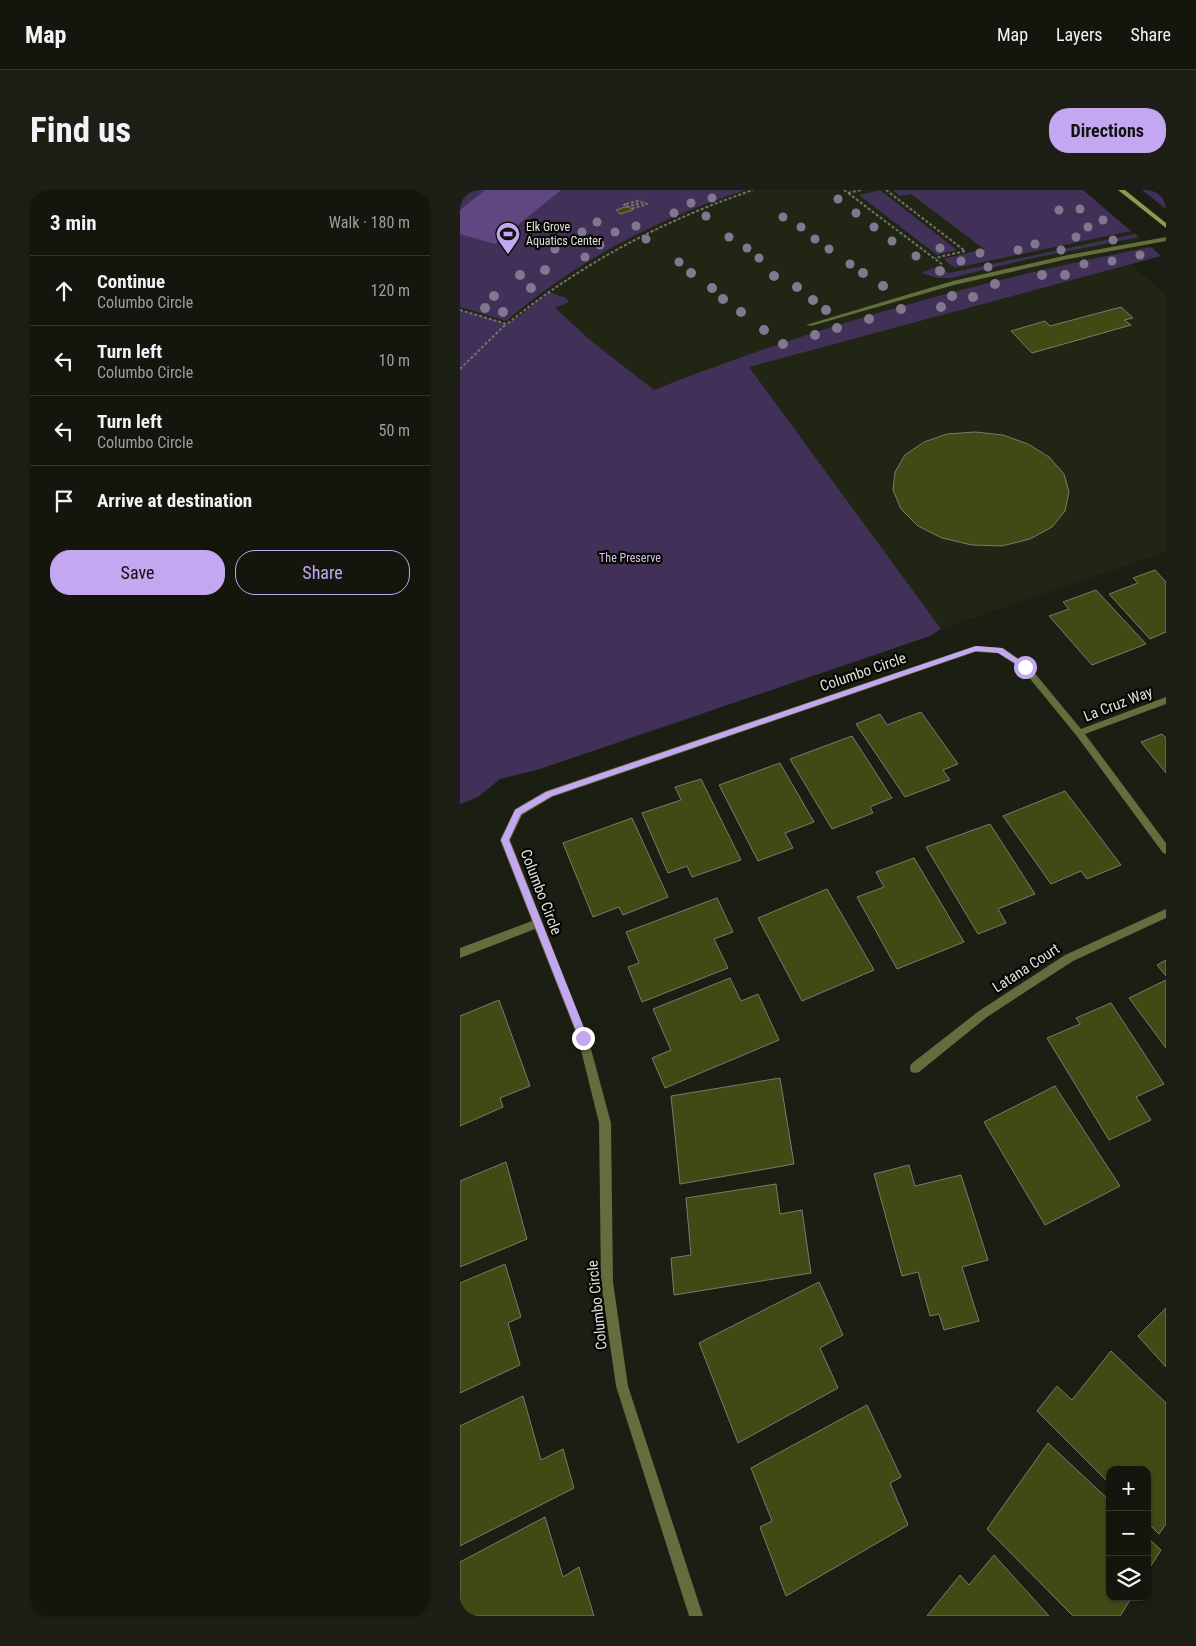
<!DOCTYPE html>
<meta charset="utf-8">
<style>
body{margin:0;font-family:"Roboto Condensed",sans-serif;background:#1d1f17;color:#f1f3f6}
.controls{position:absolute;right:15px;bottom:15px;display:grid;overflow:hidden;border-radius:10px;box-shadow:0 1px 4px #0004}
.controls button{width:45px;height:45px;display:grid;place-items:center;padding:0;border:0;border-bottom:1px solid #33352e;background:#14160e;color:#f1f3f6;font:25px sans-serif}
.stop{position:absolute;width:15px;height:15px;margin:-11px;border:4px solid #c4a7f1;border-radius:50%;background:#fff}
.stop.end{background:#c4a7f1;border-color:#fff;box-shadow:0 1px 5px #0008}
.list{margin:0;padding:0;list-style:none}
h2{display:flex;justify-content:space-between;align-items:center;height:65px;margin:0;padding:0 20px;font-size:21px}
h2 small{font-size:16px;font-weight:400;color:#9d9f9e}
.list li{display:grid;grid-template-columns:32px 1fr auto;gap:15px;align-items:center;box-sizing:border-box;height:70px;padding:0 20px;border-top:1px solid #33352e}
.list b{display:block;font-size:19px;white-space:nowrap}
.list p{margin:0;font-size:16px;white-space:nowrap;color:#9d9f9e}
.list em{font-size:16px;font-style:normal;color:#9d9f9e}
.actions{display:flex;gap:10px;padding:15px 20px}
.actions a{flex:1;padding:11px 0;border:1px solid #c4a7f1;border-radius:20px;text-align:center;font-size:18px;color:#c4a7f1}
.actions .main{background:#c4a7f1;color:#111}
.icon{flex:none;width:28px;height:28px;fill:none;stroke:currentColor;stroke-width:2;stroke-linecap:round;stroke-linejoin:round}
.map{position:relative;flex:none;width:706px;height:1426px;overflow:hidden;border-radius:20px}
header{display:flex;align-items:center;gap:30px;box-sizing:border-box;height:70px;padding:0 25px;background:#14160e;border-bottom:1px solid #33352e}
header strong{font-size:24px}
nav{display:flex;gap:28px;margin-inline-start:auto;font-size:18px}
.intro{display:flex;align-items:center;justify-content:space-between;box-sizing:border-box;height:120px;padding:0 30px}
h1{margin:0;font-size:35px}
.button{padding:12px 22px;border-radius:20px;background:#c4a7f1;color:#111;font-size:18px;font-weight:700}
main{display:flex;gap:30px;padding:0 30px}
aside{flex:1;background:#14160e;border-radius:20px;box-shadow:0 1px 4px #0004}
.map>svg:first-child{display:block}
.built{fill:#212513}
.green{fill:#413158}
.water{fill:#604781}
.building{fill:#414914;stroke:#787c6d}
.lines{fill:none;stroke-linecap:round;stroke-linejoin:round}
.path{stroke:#71746a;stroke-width:2;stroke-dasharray:3 2;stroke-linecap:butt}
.lane{fill:#646d3d;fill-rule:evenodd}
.street{fill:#646d3d;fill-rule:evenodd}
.secondary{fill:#8d9b4d;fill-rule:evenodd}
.tree{fill:#81778e}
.route{fill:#c4a7f1}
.labels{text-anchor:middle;stroke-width:4.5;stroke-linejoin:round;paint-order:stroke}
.far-poi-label{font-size:12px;fill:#e0e2da;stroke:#060704;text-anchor:start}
.far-park-label{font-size:12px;fill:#d4c0f4;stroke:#060704}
.street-label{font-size:15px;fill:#e0e2da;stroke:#060704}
</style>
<header>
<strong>Map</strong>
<nav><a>Map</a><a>Layers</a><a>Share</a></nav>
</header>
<div class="intro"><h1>Find us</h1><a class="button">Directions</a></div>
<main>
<aside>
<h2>3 min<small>Walk · 180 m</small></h2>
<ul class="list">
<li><svg class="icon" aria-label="ahead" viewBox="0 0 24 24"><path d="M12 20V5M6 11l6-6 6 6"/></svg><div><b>Continue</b><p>Columbo Circle</p></div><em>120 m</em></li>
<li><svg class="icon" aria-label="left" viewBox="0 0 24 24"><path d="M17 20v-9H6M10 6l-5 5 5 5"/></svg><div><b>Turn left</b><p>Columbo Circle</p></div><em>10 m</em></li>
<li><svg class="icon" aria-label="left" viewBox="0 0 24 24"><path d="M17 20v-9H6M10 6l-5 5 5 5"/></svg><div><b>Turn left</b><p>Columbo Circle</p></div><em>50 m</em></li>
<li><svg class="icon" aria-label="arrive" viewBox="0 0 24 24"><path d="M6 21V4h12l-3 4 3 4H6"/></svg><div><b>Arrive at destination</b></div></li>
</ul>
<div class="actions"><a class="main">Save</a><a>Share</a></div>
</aside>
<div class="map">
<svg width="706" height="1426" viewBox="0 0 706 1426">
<rect width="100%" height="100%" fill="#1b1e12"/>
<path class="built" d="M 0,0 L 623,0 L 701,66 L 671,74 L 706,105 L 706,362 L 481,439 L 470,446 L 80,579 L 40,589 L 18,607 L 0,614 Z"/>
<path class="green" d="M 0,0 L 286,0 C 197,28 117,71 46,131 L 0,117 Z
M 420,0 L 497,60 L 477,65 L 399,5 Z
M 433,0 L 623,0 L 671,41 L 495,78 L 483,69 L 524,59 L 451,4 L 440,6 Z
M 682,0 L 706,0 L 706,19 Z
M 675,44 L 679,47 L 564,70 L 491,88 L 477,88 L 461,83 L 478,76 L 489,83 Z
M 691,57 L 701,66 L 289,177 L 481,439 L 470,446 L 80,579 L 40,589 L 18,607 L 0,614 L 0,120 L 47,134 L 61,125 L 89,102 L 106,108 L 109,112 L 95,118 L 130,150 L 194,200 C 355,136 521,90 691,57 Z"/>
<path class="water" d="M 25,0 L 101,0 L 35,54 L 0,44 L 0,20 Z"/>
<path class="building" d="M 168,16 L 173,20 L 160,24 L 156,20 Z
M 661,117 L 673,128 L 664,130 L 671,135 L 572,163 L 551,141 L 585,131 L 590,136 Z
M 515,242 L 543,245 L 568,254 L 589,267 L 604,284 L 609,302 L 605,321 L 592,337 L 570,349 L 542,356 L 512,355 L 482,348 L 458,336 L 441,319 L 433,300 L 435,282 L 445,265 L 464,252 L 487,244 Z
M 695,380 L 706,392 L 706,442 L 690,449 L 649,404 L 678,393 L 673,388 Z
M 636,400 L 686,454 L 632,475 L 589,426 L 609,419 L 603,412 Z
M 461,522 L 498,574 L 483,580 L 490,590 L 445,607 L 396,534 L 420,524 L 427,535 Z
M 702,544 L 706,548 L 706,583 L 681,552 Z
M 392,546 L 432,608 L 410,617 L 413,623 L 372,639 L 330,569 Z
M 320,573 L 354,632 L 325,643 L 333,658 L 298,671 L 259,595 Z
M 241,589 L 281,670 L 232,687 L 227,676 L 208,683 L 182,623 L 221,610 L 215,597 Z
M 605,601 L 661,675 L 627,689 L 621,681 L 591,694 L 543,626 Z
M 172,628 L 208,707 L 163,725 L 159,717 L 133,727 L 103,653 Z
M 530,634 L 575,704 L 538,719 L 546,733 L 518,744 L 466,657 Z
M 454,668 L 504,752 L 437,779 L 397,707 L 424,697 L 416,682 Z
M 367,699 L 414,780 L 342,811 L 298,728 Z
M 257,708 L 273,742 L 254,749 L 268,778 L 182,812 L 168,777 L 179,773 L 166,742 Z
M 706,770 L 706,786 L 697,775 Z
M 270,788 L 281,811 L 298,804 L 319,850 L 205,898 L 192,868 L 211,860 L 193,819 Z
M 706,790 L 706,858 L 669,808 Z
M 39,810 L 70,896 L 40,908 L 43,917 L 0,936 L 0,826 Z
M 651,813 L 704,894 L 676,907 L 691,930 L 649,950 L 587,848 L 620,834 L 616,828 Z
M 320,888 L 334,974 L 220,994 L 211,906 Z
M 595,896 L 660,996 L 585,1035 L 524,932 Z
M 46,972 L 67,1049 L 0,1077 L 0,991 Z
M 449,975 L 455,996 L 501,985 L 528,1070 L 502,1077 L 519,1131 L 484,1140 L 479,1124 L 470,1126 L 458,1082 L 442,1086 L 414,984 Z
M 316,994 L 320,1024 L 342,1020 L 351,1083 L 214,1105 L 211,1068 L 231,1065 L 226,1008 Z
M 45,1074 L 61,1127 L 48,1133 L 60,1175 L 0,1203 L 0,1093 Z
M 359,1092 L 383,1145 L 360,1158 L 378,1198 L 278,1253 L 239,1153 Z
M 706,1118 L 706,1177 L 678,1146 Z
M 651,1161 L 706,1213 L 706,1334 L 699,1344 L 687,1332 L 687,1280 L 650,1280 L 650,1294 L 577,1221 L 597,1196 L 612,1210 Z
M 63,1206 L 81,1270 L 103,1259 L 114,1298 L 0,1356 L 0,1236 Z
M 407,1215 L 441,1287 L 430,1293 L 448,1335 L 326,1406 L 300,1337 L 312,1331 L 291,1278 Z
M 588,1253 L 650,1311 L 650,1407 L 672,1407 L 660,1426 L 613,1426 L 527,1339 Z
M 85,1327 L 103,1387 L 119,1377 L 134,1426 L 0,1426 L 0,1372 Z
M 687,1347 L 701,1360 L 687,1382 Z
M 534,1365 L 589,1426 L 467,1426 L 500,1385 L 509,1395 Z"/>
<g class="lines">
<path class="path" d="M 384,0 L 483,75
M 426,0 L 505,61 L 475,68
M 388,3 L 401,0
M 166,14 L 164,15 L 167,17 L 184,12 L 187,14 L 171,19
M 166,14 L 181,10
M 0,120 L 47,134 C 122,73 202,31 293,0
M 0,179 L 46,134"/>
<path class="lane" d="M 706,47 L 706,51 L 608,69 L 494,95 L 351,136 L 346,135 L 493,91 L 608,65 Z"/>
<path class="street" d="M 515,456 L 543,458 L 568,475 L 621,539 L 706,507 L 706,514 L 625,544 L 706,653 L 706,664 L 703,663 L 616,545 L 562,479 L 538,463 L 515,462 L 92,607 L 62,625 L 50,650 L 128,848 L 151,933 L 153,1092 L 168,1196 L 243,1426 L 229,1426 L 156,1196 L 141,1092 L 139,933 L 118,848 L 75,739 L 0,768 L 0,758 L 72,731 L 40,650 L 55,619 L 86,601 Z
M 706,719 L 706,728 L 613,771 L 527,827 L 459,882 L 455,883 L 451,882 L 450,878 L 451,874 L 519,821 L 605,765 Z"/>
<path class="secondary" d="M 658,0 L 665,0 L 706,33 L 706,38 Z"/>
</g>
<g class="tree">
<circle cx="252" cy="8" r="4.5"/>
<circle cx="378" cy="9" r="4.5"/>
<circle cx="231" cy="13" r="4.5"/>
<circle cx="620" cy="19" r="4.5"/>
<circle cx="599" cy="20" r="4.5"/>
<circle cx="214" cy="23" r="4.5"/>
<circle cx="396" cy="23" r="4.5"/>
<circle cx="246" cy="26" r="4.5"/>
<circle cx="323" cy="27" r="4.5"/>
<circle cx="643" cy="30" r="4.5"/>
<circle cx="137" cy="32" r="4.5"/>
<circle cx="176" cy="36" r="4.5"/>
<circle cx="341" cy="37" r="4.5"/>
<circle cx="414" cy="37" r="4.5"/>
<circle cx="628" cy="37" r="4.5"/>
<circle cx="122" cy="42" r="4.5"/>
<circle cx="155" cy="42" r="4.5"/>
<circle cx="269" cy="47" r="4.5"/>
<circle cx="616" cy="47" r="4.5"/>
<circle cx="186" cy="49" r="4.5"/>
<circle cx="355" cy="49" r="4.5"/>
<circle cx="653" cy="50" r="4.5"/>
<circle cx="432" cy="51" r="4.5"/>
<circle cx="575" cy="54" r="4.5"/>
<circle cx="140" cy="55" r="4.5"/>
<circle cx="287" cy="58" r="4.5"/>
<circle cx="480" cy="58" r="4.5"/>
<circle cx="95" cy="59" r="4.5"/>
<circle cx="369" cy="59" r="4.5"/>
<circle cx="558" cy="60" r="4.5"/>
<circle cx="601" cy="60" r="4.5"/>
<circle cx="520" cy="63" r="4.5"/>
<circle cx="680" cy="65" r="4.5"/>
<circle cx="456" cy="66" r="4.5"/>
<circle cx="125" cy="67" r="4.5"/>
<circle cx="299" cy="68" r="4.5"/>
<circle cx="501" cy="71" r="4.5"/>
<circle cx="652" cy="71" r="4.5"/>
<circle cx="219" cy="72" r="4.5"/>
<circle cx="390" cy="74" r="4.5"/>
<circle cx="624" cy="74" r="4.5"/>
<circle cx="528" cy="77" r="4.5"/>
<circle cx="85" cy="80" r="5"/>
<circle cx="480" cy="81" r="5"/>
<circle cx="231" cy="83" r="5"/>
<circle cx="403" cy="83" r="5"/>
<circle cx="60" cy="85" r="5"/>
<circle cx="582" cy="85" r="5"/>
<circle cx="605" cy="85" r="5"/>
<circle cx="314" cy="86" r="5"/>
<circle cx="535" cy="94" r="5"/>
<circle cx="423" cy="96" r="5"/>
<circle cx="337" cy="97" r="5"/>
<circle cx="71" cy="98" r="5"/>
<circle cx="252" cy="98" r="5"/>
<circle cx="34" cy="106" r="5"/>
<circle cx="492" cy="106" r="5"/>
<circle cx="513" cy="107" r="5"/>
<circle cx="263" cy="109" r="5"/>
<circle cx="353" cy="110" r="5"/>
<circle cx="481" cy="117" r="5"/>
<circle cx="25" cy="118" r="5"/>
<circle cx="441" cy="119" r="5"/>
<circle cx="366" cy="120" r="5"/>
<circle cx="43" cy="122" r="5"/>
<circle cx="281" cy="122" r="5"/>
<circle cx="409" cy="129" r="5"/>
<circle cx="377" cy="138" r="5"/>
<circle cx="304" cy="140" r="5"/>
<circle cx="355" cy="145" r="5"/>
<circle cx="323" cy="154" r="5"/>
</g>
<path class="route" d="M 516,456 L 542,458 L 569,477 L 563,478 L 538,463 L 516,461 L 92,606 L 61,624 L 49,650 L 128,848 L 126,851 L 120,851 L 41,650 L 55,620 L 86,602 Z"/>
<defs>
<symbol id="stadium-pin" viewBox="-11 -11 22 30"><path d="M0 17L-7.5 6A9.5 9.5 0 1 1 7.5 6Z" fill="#c4a7f1" stroke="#060704"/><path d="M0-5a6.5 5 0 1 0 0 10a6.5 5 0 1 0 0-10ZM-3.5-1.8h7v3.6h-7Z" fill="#111"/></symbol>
</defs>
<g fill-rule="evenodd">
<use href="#stadium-pin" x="34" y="30" width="28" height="38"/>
</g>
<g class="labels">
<g class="far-poi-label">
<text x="66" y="41">Elk Grove<tspan x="66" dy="14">Aquatics Center</tspan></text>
</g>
<g class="far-park-label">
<text x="170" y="372">The Preserve</text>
</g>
<g class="street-label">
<text transform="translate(403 482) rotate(-19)" y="5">Columbo Circle</text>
<text transform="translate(658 514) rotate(-21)" y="5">La Cruz Way</text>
<text transform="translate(81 702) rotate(69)" y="5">Columbo Circle</text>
<text transform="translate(566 778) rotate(-33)" y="5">Latana Court</text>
<text transform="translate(137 1115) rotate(-96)" y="5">Columbo Circle</text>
</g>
</g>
</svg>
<div class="controls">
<button>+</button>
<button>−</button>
<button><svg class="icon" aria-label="layers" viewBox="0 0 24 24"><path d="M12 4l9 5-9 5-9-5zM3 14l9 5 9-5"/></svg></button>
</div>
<div class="stop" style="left:565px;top:477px"></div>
<div class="stop end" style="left:123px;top:848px"></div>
</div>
</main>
